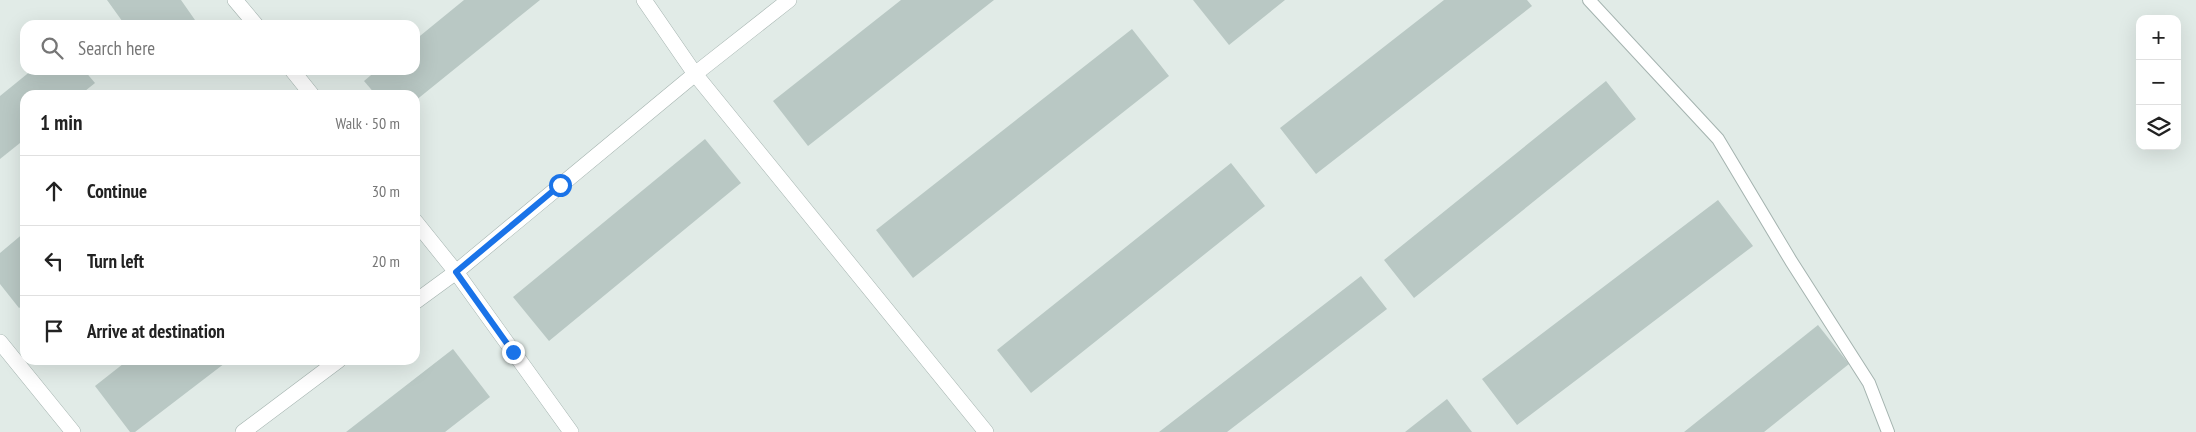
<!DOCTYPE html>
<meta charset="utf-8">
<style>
body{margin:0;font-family:"PT Sans Narrow",sans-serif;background:#f2f2f2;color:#222}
.controls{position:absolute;right:15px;top:15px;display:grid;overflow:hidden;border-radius:10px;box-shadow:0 5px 20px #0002}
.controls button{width:45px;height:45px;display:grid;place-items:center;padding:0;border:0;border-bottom:1px solid #e0e0e0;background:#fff;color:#222;font:25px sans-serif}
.stop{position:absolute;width:15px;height:15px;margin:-11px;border:4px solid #1a73e8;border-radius:50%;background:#fff}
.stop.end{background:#1a73e8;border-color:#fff;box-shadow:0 1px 5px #0008}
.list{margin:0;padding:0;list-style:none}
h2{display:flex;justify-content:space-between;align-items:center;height:65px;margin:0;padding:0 20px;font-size:21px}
h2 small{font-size:16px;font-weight:400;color:#767676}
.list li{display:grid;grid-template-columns:32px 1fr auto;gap:15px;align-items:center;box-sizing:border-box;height:70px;padding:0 20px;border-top:1px solid #e0e0e0}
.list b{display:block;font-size:19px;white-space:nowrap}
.list em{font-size:16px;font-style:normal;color:#767676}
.icon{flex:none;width:28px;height:28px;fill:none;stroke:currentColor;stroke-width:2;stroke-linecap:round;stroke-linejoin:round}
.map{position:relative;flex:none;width:2196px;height:432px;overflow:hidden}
.search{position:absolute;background:#fff;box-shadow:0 5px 20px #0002;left:20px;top:20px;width:400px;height:55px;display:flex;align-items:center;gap:12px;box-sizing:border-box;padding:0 18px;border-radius:15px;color:#767676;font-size:19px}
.panel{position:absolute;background:#fff;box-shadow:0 5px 20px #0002;left:20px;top:90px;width:400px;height:275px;border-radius:15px}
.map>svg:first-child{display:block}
.building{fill:#b9c8c4}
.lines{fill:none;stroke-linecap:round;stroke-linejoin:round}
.lane-casing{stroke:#a4b3af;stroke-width:14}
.street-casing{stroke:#a4b3af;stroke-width:16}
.lane{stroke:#fff;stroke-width:12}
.street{stroke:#fff;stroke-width:15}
.route{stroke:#1a73e8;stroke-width:6}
</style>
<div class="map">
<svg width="2196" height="432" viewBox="0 0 2196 432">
<rect width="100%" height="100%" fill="#e1ebe7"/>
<path class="building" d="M 107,0 L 181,0 L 195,20 L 187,25 L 125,25 Z
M 464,0 L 540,0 L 415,101 L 415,95 L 376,95 L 364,81 L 377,70 L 415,70 L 415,40 Z
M 901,0 L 994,0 L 808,146 L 773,101 Z
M 1193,0 L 1285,0 L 1229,45 Z
M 1444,0 L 1527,0 L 1532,6 L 1316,174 L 1280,128 Z
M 1132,29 L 1169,76 L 913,278 L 876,230 Z
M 32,70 L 84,70 L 95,83 L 80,95 L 25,95 L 25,139 L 0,159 L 0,96 Z
M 1606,81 L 1636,119 L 1414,298 L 1384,260 Z
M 705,139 L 741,183 L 549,341 L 513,297 Z
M 1231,163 L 1265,206 L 1031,393 L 997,350 Z
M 1718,200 L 1753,246 L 1517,425 L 1482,379 Z
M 25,232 L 25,304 L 19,308 L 0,284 L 0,253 Z
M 1361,276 L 1387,309 L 1227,432 L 1159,432 Z
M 1818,325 L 1849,364 L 1764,432 L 1684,432 Z
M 453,349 L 490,397 L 445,432 L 346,432 Z
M 128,360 L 229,360 L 135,432 L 130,432 L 95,386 Z
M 1447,399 L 1472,432 L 1405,432 Z"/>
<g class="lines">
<defs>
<path id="lane" d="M 1589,0 L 1718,139 L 1791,261 L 1869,383 L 1888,432"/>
<path id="street" d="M 235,0 L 256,25
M 644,0 L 695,74 L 986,432
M 292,70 L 312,95
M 415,221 L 456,272 L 571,432
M 415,302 L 456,272 L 695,74 L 789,0
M 0,342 L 73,432
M 243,432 L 339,360"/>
</defs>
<use href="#lane" class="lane-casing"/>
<use href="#street" class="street-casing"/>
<use href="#lane" class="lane"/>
<use href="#street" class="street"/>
</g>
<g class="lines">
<path class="route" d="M 513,352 L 456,272 L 560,185"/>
</g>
</svg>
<div class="controls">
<button>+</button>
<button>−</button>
<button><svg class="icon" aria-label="layers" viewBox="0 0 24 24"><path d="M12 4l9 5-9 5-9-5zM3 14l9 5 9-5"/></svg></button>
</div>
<div class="stop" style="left:560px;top:185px"></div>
<div class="stop end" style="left:513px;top:352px"></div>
<div class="search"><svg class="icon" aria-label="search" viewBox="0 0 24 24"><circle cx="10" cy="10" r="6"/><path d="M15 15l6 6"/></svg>Search here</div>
<section class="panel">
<h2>1 min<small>Walk · 50 m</small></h2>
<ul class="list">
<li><svg class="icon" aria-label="ahead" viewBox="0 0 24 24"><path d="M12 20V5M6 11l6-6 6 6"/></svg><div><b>Continue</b></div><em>30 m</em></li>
<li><svg class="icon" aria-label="left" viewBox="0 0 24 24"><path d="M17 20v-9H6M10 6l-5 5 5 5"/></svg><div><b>Turn left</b></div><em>20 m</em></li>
<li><svg class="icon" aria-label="arrive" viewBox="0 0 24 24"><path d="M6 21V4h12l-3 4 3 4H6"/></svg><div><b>Arrive at destination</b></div></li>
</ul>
</section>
</div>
